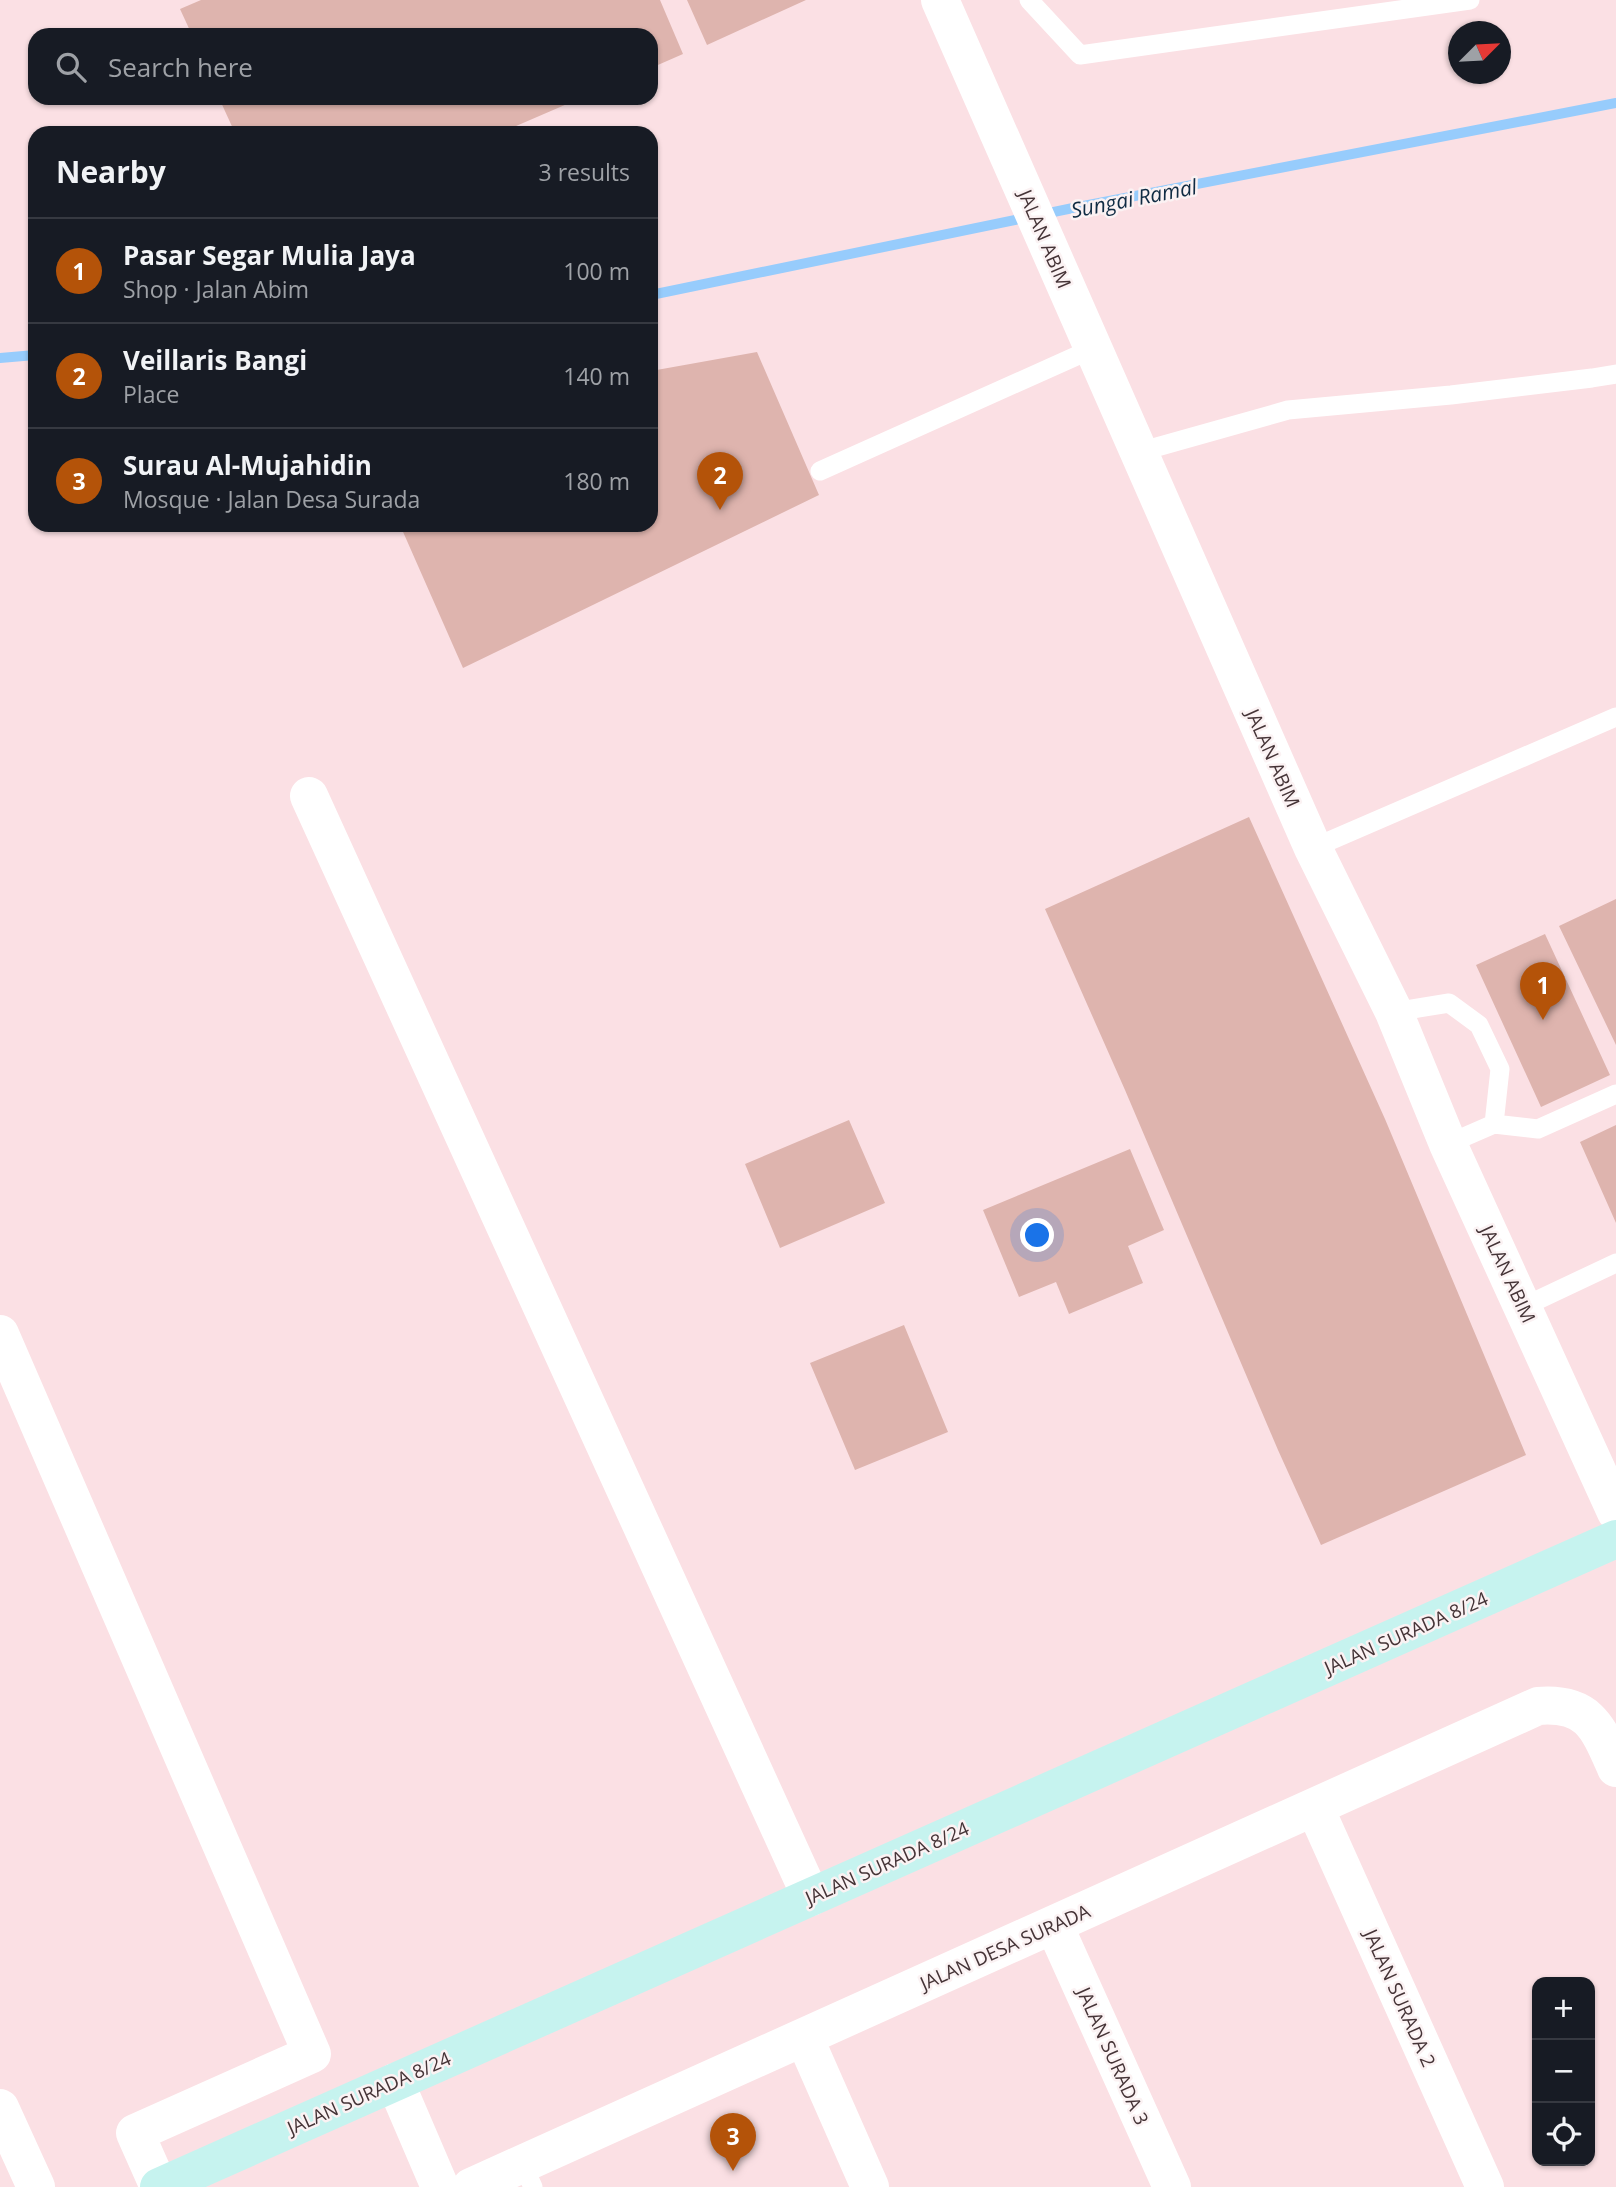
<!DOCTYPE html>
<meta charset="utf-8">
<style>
body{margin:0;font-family:"Open Sans",sans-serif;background:#20242c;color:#f1f3f6}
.controls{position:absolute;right:21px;bottom:21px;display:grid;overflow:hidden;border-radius:14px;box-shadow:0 2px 5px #0004}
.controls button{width:63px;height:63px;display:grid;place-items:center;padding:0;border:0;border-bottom:2px solid #363941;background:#171b24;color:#f1f3f6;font:35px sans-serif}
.compass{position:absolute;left:1448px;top:21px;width:63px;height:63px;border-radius:50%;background:#171b24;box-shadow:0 2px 5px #0004;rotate:66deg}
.you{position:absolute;left:1038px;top:1236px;width:24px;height:24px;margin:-18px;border:5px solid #fff;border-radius:50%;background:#1a73e8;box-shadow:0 0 0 10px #1a73e833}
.badge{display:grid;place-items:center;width:46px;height:46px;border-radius:50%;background:#b45309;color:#fff;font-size:23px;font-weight:700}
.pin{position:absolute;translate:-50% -58px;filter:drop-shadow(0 2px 4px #0008)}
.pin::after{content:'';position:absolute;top:37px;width:24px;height:21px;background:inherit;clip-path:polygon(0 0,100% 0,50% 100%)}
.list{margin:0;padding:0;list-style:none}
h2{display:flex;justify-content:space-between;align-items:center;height:91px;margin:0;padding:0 28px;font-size:30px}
h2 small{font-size:23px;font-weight:400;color:#9ea1a6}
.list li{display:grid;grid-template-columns:46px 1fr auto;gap:21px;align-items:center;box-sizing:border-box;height:105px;padding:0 28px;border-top:2px solid #363941}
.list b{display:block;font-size:26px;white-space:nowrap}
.list p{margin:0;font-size:23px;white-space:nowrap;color:#9ea1a6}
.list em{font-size:23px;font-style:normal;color:#9ea1a6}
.icon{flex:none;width:38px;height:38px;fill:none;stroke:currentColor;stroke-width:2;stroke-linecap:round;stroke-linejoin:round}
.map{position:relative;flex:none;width:1616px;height:2187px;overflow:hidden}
.search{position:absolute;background:#171b24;box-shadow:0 2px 5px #0004;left:28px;top:28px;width:630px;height:77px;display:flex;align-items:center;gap:18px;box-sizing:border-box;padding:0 24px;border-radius:21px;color:#9ea1a6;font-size:26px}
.panel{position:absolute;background:#171b24;box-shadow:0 2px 5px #0004;left:28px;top:126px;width:630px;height:406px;border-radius:21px}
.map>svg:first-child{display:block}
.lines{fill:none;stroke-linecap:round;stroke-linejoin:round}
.stream{stroke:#97ccfc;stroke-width:10}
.building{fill:#deb4ae}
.lane{stroke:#fff;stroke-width:19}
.street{stroke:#fff;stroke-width:38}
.secondary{stroke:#c6f3ef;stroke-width:38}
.labels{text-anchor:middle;stroke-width:5;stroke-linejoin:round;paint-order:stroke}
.street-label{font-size:19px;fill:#453437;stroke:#fbf2f3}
.water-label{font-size:21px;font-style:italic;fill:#0f2b43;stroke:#fbf2f3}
</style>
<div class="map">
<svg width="1616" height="2187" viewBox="0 0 1616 2187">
<rect width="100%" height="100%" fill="#fbe0e4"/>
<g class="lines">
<path class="stream" d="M 651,295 L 1073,208 L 1616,103
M 0,358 L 35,355"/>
</g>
<path class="building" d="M 201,0 L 660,0 L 683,54 L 651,68 L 651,35 L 192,35 L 180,9 Z
M 687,0 L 806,0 L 707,45 Z
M 219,98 L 581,98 L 500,133 L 235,133 Z
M 757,352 L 819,495 L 463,668 L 400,525 L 651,525 L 651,371 Z
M 1249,817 L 1385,1119 L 1526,1455 L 1321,1545 L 1278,1450 L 1125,1090 L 1045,909 Z
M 1616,899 L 1616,1045 L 1559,926 Z
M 1545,934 L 1610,1075 L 1541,1107 L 1476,965 Z
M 849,1120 L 885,1203 L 780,1248 L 745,1164 Z
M 1616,1125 L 1616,1223 L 1580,1142 Z
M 1130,1149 L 1164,1230 L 1128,1246 L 1143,1283 L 1069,1314 L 1056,1282 L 1019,1297 L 983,1210 Z
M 904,1325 L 948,1432 L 855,1470 L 810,1363 Z"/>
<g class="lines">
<path class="lane" d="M 1029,0 L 1080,55 L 1470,0
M 1139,452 L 1288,410 L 1451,395 L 1592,378 L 1616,374
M 820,471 L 1092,349
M 1313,848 L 1616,717
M 1394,1012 L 1449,1003 L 1479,1025 L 1500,1069 L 1494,1124
M 1448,1144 L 1494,1124 L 1538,1129 L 1616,1094
M 1523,1307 L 1616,1263
M 522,2163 L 533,2187"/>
<path class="street" d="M 940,0 L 1313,848 L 1394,1012 L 1448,1144 L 1616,1512
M 309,796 L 811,1897
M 0,1334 L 312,2054 L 135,2133 L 159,2187
M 1315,1808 L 1485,2187
M 1054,1925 L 1172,2187
M 804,2037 L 870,2187
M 395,2082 L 440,2187
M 0,2108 L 36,2187
M 471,2187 L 1538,1706 C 1589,1702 1598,1727 1616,1768"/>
<path class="secondary" d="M 159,2187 L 1616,1539"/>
</g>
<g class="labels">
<g class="street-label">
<text transform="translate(1045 239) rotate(67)" y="7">JALAN ABIM</text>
<text transform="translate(1273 758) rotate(66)" y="7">JALAN ABIM</text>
<text transform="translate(1508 1274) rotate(65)" y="7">JALAN ABIM</text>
<text transform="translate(1406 1633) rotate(-24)" y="7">JALAN SURADA 8/24</text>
<text transform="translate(887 1863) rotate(-24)" y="7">JALAN SURADA 8/24</text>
<text transform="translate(1005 1947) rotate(-24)" y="7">JALAN DESA SURADA</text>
<text transform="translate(1400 1998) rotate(66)" y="7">JALAN SURADA 2</text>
<text transform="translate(1113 2056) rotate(66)" y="7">JALAN SURADA 3</text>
<text transform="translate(369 2093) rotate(-24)" y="7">JALAN SURADA 8/24</text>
</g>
<g class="water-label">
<text transform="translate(1134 199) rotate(-11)" y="7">Sungai Ramal</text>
</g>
</g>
</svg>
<div class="controls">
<button>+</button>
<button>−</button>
<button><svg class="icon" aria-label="locate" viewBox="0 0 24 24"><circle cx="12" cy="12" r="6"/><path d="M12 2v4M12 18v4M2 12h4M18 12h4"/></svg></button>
</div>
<svg class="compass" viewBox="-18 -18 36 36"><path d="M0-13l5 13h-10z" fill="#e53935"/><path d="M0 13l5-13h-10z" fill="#9ea1a6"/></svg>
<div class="you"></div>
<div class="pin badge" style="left:1543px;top:1020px">1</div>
<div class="pin badge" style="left:720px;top:510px">2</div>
<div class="pin badge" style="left:733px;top:2171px">3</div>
<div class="search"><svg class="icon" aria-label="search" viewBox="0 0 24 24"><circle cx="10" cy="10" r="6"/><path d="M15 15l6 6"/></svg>Search here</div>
<section class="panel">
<h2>Nearby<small>3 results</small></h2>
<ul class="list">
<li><span class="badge">1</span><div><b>Pasar Segar Mulia Jaya</b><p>Shop · Jalan Abim</p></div><em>100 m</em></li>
<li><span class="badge">2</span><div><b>Veillaris Bangi</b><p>Place</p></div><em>140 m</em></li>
<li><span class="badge">3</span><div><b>Surau Al-Mujahidin</b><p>Mosque · Jalan Desa Surada</p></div><em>180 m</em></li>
</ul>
</section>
</div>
